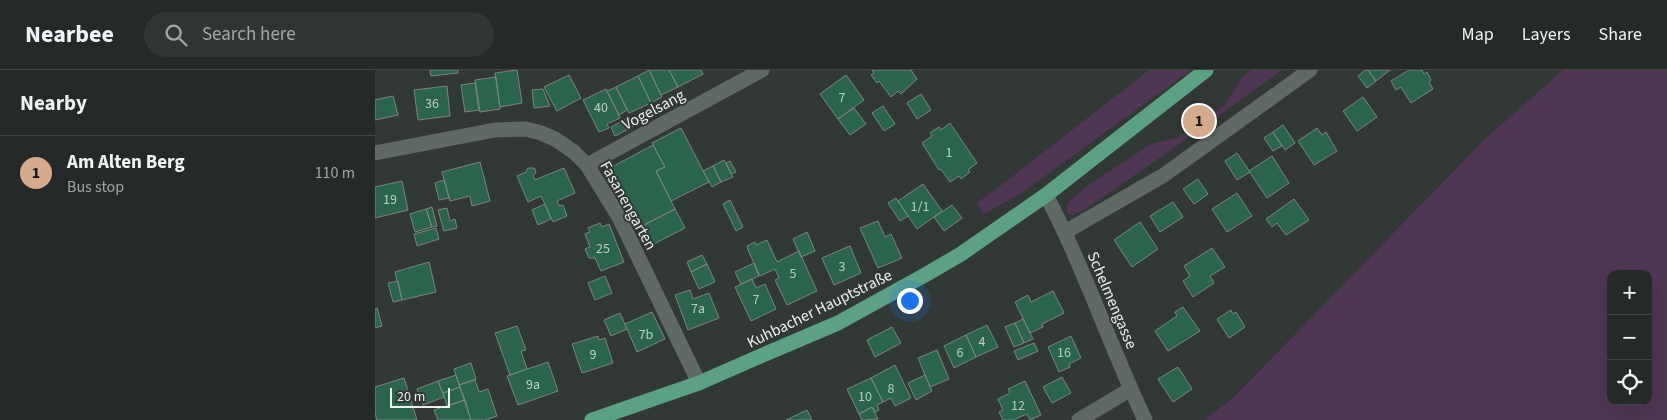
<!DOCTYPE html>
<meta charset="utf-8">
<style>
body{margin:0;font-family:"Source Sans 3",sans-serif;background:#313634;color:#f1f3f6}
.controls{position:absolute;right:15px;bottom:15px;display:grid;overflow:hidden;border-radius:10px;box-shadow:0 5px 20px #0002}
.controls button{width:45px;height:45px;display:grid;place-items:center;padding:0;border:0;border-bottom:1px solid #424645;background:#252a28;color:#f1f3f6;font:25px sans-serif}
.scale{position:absolute;left:15px;bottom:12px;width:60px;box-sizing:border-box;padding-left:5px;border:2px solid #edf1ef;border-top:0;font-size:14px;line-height:18px;white-space:nowrap;color:#edf1ef;-webkit-text-stroke:4px #313835;paint-order:stroke}
.you{position:absolute;left:534px;top:230px;width:18px;height:18px;margin:-12px;border:4px solid #fff;border-radius:50%;background:#1a73e8;box-shadow:0 0 0 8px #1a73e833}
.badge{display:grid;place-items:center;width:32px;height:32px;border-radius:50%;background:#d6ab8b;color:#111;font-size:16px;font-weight:700}
.pin{position:absolute;translate:-50% -50%;border:2px solid #fff;box-shadow:0 1px 5px #0006}
.list{margin:0;padding:0;list-style:none}
h2{display:flex;justify-content:space-between;align-items:center;height:65px;margin:0;padding:0 20px;font-size:21px}
h2 small{font-size:16px;font-weight:400;color:#a3a7a8}
.list li{display:grid;grid-template-columns:32px 1fr auto;gap:15px;align-items:center;box-sizing:border-box;height:75px;padding:0 20px;border-top:1px solid #424645}
.list b{display:block;font-size:19px;white-space:nowrap}
.list p{margin:0;font-size:16px;white-space:nowrap;color:#a3a7a8}
.list em{font-size:16px;font-style:normal;color:#a3a7a8}
.icon{flex:none;width:28px;height:28px;fill:none;stroke:currentColor;stroke-width:2;stroke-linecap:round;stroke-linejoin:round}
.map{position:relative;flex:none;width:1292px;height:350px;overflow:hidden}
header{display:flex;align-items:center;gap:30px;box-sizing:border-box;height:70px;padding:0 25px;background:#252a28;border-bottom:1px solid #424645}
header strong{font-size:24px}
nav{display:flex;gap:28px;margin-inline-start:auto;font-size:18px}
.search{width:350px;height:45px;background:#313634;display:flex;align-items:center;gap:12px;box-sizing:border-box;padding:0 18px;border-radius:28px;color:#a3a7a8;font-size:19px}
main{display:flex}
aside{flex:1;background:#252a28}
.map>svg:first-child{display:block}
.green{fill:#503755;fill-rule:evenodd}
.building{fill:#2b644c;stroke:#7c8580}
.lines{fill:none;stroke-linecap:round;stroke-linejoin:round}
.street{stroke:#616965;stroke-width:15}
.primary{stroke:#5da185;stroke-width:15}
.labels{text-anchor:middle;stroke-width:4;stroke-linejoin:round;paint-order:stroke}
.number-label{font-size:14px;fill:#bccec6}
.street-label{font-size:16px;fill:#edf1ef;stroke:#313835}
</style>
<header>
<strong>Nearbee</strong>
<div class="search"><svg class="icon" aria-label="search" viewBox="0 0 24 24"><circle cx="10" cy="10" r="6"/><path d="M15 15l6 6"/></svg>Search here</div>
<nav><a>Map</a><a>Layers</a><a>Share</a></nav>
</header>
<main>
<aside>
<h2>Nearby<small></small></h2>
<ul class="list">
<li><span class="badge">1</span><div><b>Am Alten Berg</b><p>Bus stop</p></div><em>110 m</em></li>
</ul>
</aside>
<div class="map">
<svg width="1292" height="350" viewBox="0 0 1292 350">
<rect width="100%" height="100%" fill="#313835"/>
<path class="green" d="M 774,0 L 816,0 L 644,125 L 608,144 L 602,133 L 633,110 Z
M 876,0 L 907,0 L 796,80 L 712,138 L 698,145 L 692,143 L 693,133 L 712,116 L 776,74 L 801,68 L 850,35 L 867,7 Z
M 1188,0 L 1292,0 L 1292,350 L 830,350 L 860,326 L 1109,70 ZM 1236,204 L 1273,204 L 1273,331 L 1236,331 Z"/>
<path class="building" d="M 55,0 L 83,0 L 83,3 L 56,6 Z
M 142,0 L 147,33 L 125,37 L 120,3 Z
M 274,0 L 287,27 L 276,33 L 263,6 Z
M 274,0 L 294,0 L 303,17 L 286,25 Z
M 294,0 L 326,0 L 328,4 L 303,17 Z
M 497,0 L 536,0 L 542,9 L 526,24 L 523,21 L 516,27 L 504,11 L 502,13 L 496,5 L 499,3 Z
M 990,0 L 993,0 L 1001,11 L 992,18 L 983,6 Z
M 993,0 L 1015,0 L 1001,11 Z
M 1034,0 L 1047,0 L 1049,4 L 1052,2 L 1056,10 L 1054,12 L 1058,19 L 1036,33 L 1026,17 L 1021,20 L 1016,11 Z
M 194,5 L 206,28 L 182,41 L 169,17 Z
M 471,5 L 489,30 L 463,49 L 445,24 Z
M 263,6 L 276,33 L 254,43 L 241,17 Z
M 121,7 L 125,39 L 105,42 L 100,10 Z
M 100,13 L 104,40 L 90,42 L 86,15 Z
M 72,16 L 75,46 L 43,50 L 39,20 Z
M 241,17 L 252,40 L 244,45 L 232,21 Z
M 168,19 L 175,36 L 159,38 L 157,20 Z
M 231,19 L 245,48 L 232,54 L 234,58 L 224,62 L 208,30 Z
M 546,24 L 556,40 L 542,49 L 532,33 Z
M 18,26 L 23,45 L 0,50 L 0,30 Z
M 988,27 L 1002,47 L 982,61 L 968,41 Z
M 508,36 L 520,54 L 509,61 L 497,43 Z
M 479,38 L 491,54 L 475,65 L 463,49 Z
M 255,47 L 259,56 L 240,66 L 236,57 Z
M 575,53 L 602,93 L 593,100 L 595,102 L 586,109 L 584,106 L 575,112 L 566,99 L 564,100 L 547,73 L 557,66 L 555,63 L 564,57 L 566,60 Z
M 908,55 L 920,73 L 910,80 L 898,62 Z
M 306,58 L 334,112 L 296,131 L 281,101 L 290,97 L 277,73 Z
M 942,58 L 947,65 L 951,62 L 962,81 L 939,95 L 923,71 Z
M 898,62 L 907,76 L 898,81 L 889,68 Z
M 278,75 L 290,97 L 281,101 L 300,139 L 265,157 L 235,98 Z
M 862,83 L 875,102 L 862,110 L 850,91 Z
M 897,86 L 914,113 L 892,128 L 874,101 Z
M 349,90 L 358,107 L 346,112 L 338,96 Z
M 355,91 L 361,102 L 356,104 L 351,93 Z
M 105,92 L 115,131 L 97,136 L 95,126 L 75,131 L 67,102 Z
M 338,96 L 346,112 L 337,117 L 328,101 Z
M 153,98 L 159,98 L 160,99 L 161,102 L 158,106 L 160,110 L 189,98 L 200,123 L 182,131 L 184,136 L 188,135 L 192,146 L 178,152 L 166,126 L 153,132 L 142,106 L 151,102 Z
M 823,109 L 833,124 L 819,134 L 808,119 Z
M 69,110 L 74,128 L 64,130 L 60,113 Z
M 27,111 L 33,140 L 0,148 L 0,117 Z
M 548,114 L 567,141 L 542,159 L 523,131 Z
M 862,123 L 877,146 L 852,162 L 837,139 Z
M 521,128 L 533,146 L 525,151 L 513,133 Z
M 919,129 L 934,150 L 911,165 L 902,153 L 897,157 L 891,149 Z
M 355,130 L 368,157 L 361,161 L 348,134 Z
M 798,132 L 808,147 L 785,162 L 775,146 Z
M 170,134 L 176,149 L 163,155 L 157,140 Z
M 577,135 L 587,148 L 569,161 L 559,147 Z
M 57,137 L 62,156 L 57,157 L 51,139 Z
M 72,138 L 75,151 L 80,149 L 82,158 L 69,161 L 63,140 Z
M 51,139 L 57,157 L 40,162 L 35,144 Z
M 300,139 L 310,158 L 275,176 L 265,157 Z
M 503,151 L 510,167 L 516,164 L 527,188 L 503,198 L 485,158 Z
M 765,152 L 783,179 L 757,197 L 739,170 Z
M 225,153 L 227,157 L 234,154 L 249,192 L 226,201 L 220,188 L 214,188 L 210,179 L 215,177 L 210,164 L 215,162 L 213,158 Z
M 61,158 L 64,169 L 42,176 L 39,164 Z
M 432,162 L 440,181 L 426,187 L 418,169 Z
M 392,170 L 402,192 L 424,181 L 442,221 L 412,235 L 400,210 L 404,208 L 400,199 L 385,206 L 373,180 L 372,176 L 380,172 L 381,175 Z
M 475,176 L 486,203 L 459,215 L 447,188 Z
M 837,178 L 850,197 L 835,206 L 839,213 L 818,227 L 808,211 L 815,206 L 809,196 Z
M 327,185 L 332,194 L 316,202 L 312,192 Z
M 54,192 L 61,222 L 27,230 L 20,202 Z
M 379,193 L 384,206 L 366,214 L 360,202 Z
M 332,194 L 340,212 L 324,219 L 316,202 Z
M 230,206 L 237,223 L 220,230 L 213,213 Z
M 377,209 L 381,218 L 390,214 L 401,239 L 376,251 L 360,217 Z
M 23,211 L 27,230 L 18,232 L 13,213 Z
M 315,220 L 318,229 L 334,223 L 344,248 L 313,260 L 300,225 Z
M 678,221 L 689,243 L 667,254 L 668,257 L 655,263 L 640,232 L 653,225 L 656,232 Z
M 808,237 L 825,261 L 793,281 L 780,261 L 802,246 L 800,242 Z
M 2,238 L 7,256 L 0,258 L 0,239 Z
M 856,240 L 858,244 L 861,242 L 870,257 L 854,268 L 842,249 Z
M 277,242 L 290,269 L 262,282 L 250,254 Z
M 245,243 L 252,259 L 236,266 L 229,250 Z
M 648,249 L 658,269 L 649,273 L 640,253 Z
M 640,253 L 649,273 L 639,277 L 630,257 Z
M 612,255 L 623,277 L 601,287 L 591,265 Z
M 142,256 L 151,280 L 146,281 L 152,299 L 135,305 L 120,263 Z
M 517,257 L 526,273 L 500,287 L 492,270 Z
M 591,265 L 601,287 L 579,298 L 569,276 Z
M 223,266 L 224,270 L 230,268 L 238,293 L 207,303 L 197,274 Z
M 696,266 L 706,288 L 694,294 L 695,297 L 684,302 L 673,277 Z
M 659,273 L 663,281 L 643,290 L 639,281 Z
M 562,280 L 574,309 L 555,317 L 543,288 Z
M 173,292 L 183,321 L 143,335 L 132,306 Z
M 96,293 L 101,309 L 84,315 L 79,299 Z
M 520,295 L 536,328 L 520,336 L 516,328 L 508,332 L 496,308 Z
M 803,297 L 817,319 L 798,332 L 783,309 Z
M 81,305 L 85,317 L 68,323 L 63,311 Z
M 550,305 L 557,321 L 541,330 L 533,313 Z
M 687,307 L 696,323 L 677,333 L 668,317 Z
M 29,308 L 42,350 L 2,350 L 0,344 L 0,317 Z
M 496,308 L 508,332 L 502,335 L 504,340 L 500,342 L 497,337 L 484,344 L 472,319 Z
M 100,310 L 104,322 L 113,319 L 122,346 L 110,350 L 96,350 L 84,315 Z
M 63,311 L 69,327 L 48,335 L 42,319 Z
M 650,311 L 666,345 L 655,350 L 652,344 L 638,350 L 628,350 L 624,342 L 628,340 L 623,329 L 635,323 L 633,319 Z
M 85,317 L 90,330 L 72,336 L 68,323 Z
M 90,330 L 96,350 L 63,350 L 59,340 Z
M 497,337 L 503,349 L 487,350 L 484,344 Z
M 432,340 L 437,350 L 411,350 Z"/>
<g class="lines">
<path class="street" d="M 0,83 L 120,60 L 151,59 L 166,63 L 180,69 L 199,82 L 212,95 L 244,147 L 324,313
M 212,95 L 387,0
M 671,125 C 709,197 735,276 770,350
M 690,162 L 789,105 L 935,0
M 704,350 L 756,319"/>
<path class="primary" d="M 217,350 L 324,313 L 381,288 L 463,253 L 550,205 L 586,184 L 671,125 L 831,0"/>
</g>
<g class="labels">
<g class="number-label">
<text x="467" y="32">7</text>
<text x="57" y="38">36</text>
<text x="226" y="42">40</text>
<text x="574" y="87">1</text>
<text x="15" y="134">19</text>
<text x="545" y="141">1/1</text>
<text x="228" y="183">25</text>
<text x="467" y="201">3</text>
<text x="418" y="208">5</text>
<text x="381" y="234">7</text>
<text x="323" y="243">7a</text>
<text x="271" y="269">7b</text>
<text x="607" y="276">4</text>
<text x="585" y="287">6</text>
<text x="689" y="287">16</text>
<text x="218" y="289">9</text>
<text x="158" y="319">9a</text>
<text x="516" y="323">8</text>
<text x="490" y="331">10</text>
<text x="643" y="340">12</text>
</g>
<g class="street-label">
<text transform="translate(278 39) rotate(-28)" y="6">Vogelsang</text>
<text transform="translate(254 135) rotate(61)" y="6">Fasanengarten</text>
<text transform="translate(738 230) rotate(67)" y="6">Schelmengasse</text>
<text transform="translate(444 238) rotate(-26)" y="6">Kuhbacher Hauptstraße</text>
</g>
</g>
</svg>
<div class="controls">
<button>+</button>
<button>−</button>
<button><svg class="icon" aria-label="locate" viewBox="0 0 24 24"><circle cx="12" cy="12" r="6"/><path d="M12 2v4M12 18v4M2 12h4M18 12h4"/></svg></button>
</div>
<div class="scale">20 m</div>
<div class="you"></div>
<div class="pin badge" style="left:824px;top:51px">1</div>
</div>
</main>
